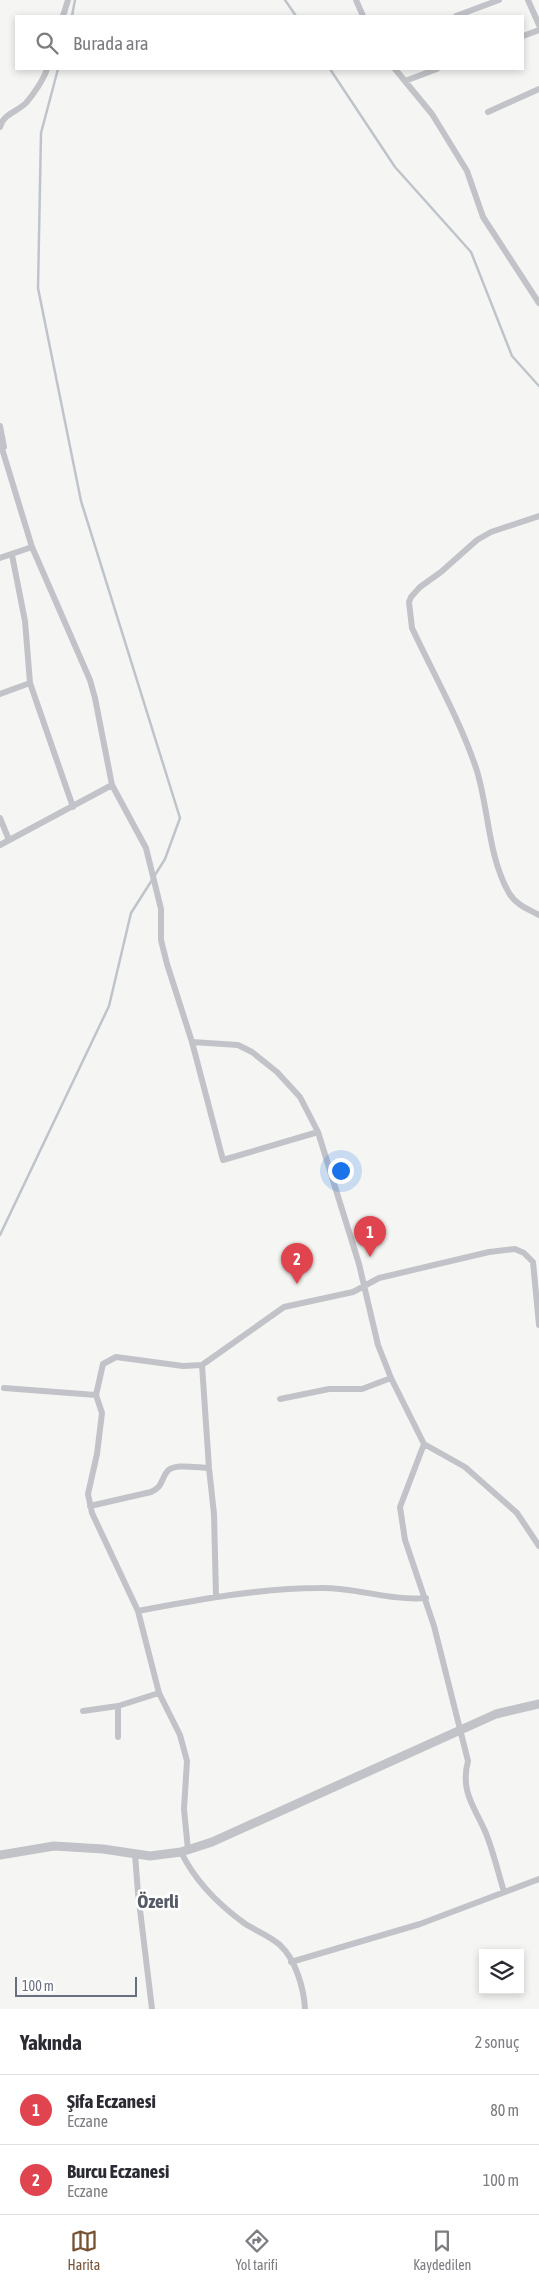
<!DOCTYPE html>
<html lang="tr">
<meta charset="utf-8">
<style>
body{margin:0;font-family:"Asap Condensed",sans-serif;background:#f2f2f3;color:#2b2b33}
.controls{position:absolute;right:15px;bottom:15px;display:grid;overflow:hidden;border-radius:0px;box-shadow:0 2px 8px #0003}
.controls button{width:45px;height:45px;display:grid;place-items:center;padding:0;border:0;border-bottom:1px solid #e1e1e2;background:#fff;color:#2b2b33;font:25px sans-serif}
.scale{position:absolute;left:15px;bottom:12px;width:122px;box-sizing:border-box;padding-left:5px;border:2px solid #676f81;border-top:0;font-size:14px;line-height:18px;white-space:nowrap;color:#676f81;-webkit-text-stroke:4px #fff;paint-order:stroke}
.you{position:absolute;left:340px;top:1170px;width:18px;height:18px;margin:-12px;border:4px solid #fff;border-radius:50%;background:#1a73e8;box-shadow:0 0 0 8px #1a73e833}
.badge{display:grid;place-items:center;width:32px;height:32px;border-radius:50%;background:#775233;color:#fff;font-size:16px;font-weight:700}
.pin{position:absolute;translate:-50% -41px;filter:drop-shadow(0 1px 2px #0008)}
.pin::after{content:'';position:absolute;top:26px;width:18px;height:15px;background:inherit;clip-path:polygon(0 0,100% 0,50% 100%)}
.list{margin:0;padding:0;list-style:none}
h2{display:flex;justify-content:space-between;align-items:center;height:65px;margin:0;padding:0 20px;font-size:21px}
h2 small{font-size:16px;font-weight:400;color:#7c7c81}
.list li{display:grid;grid-template-columns:32px 1fr auto;gap:15px;align-items:center;box-sizing:border-box;height:70px;padding:0 20px;border-top:1px solid #e1e1e2}
.list b{display:block;font-size:19px;white-space:nowrap}
.list p{margin:0;font-size:16px;white-space:nowrap;color:#7c7c81}
.list em{font-size:16px;font-style:normal;color:#7c7c81}
.icon{flex:none;width:28px;height:28px;fill:none;stroke:currentColor;stroke-width:2;stroke-linecap:round;stroke-linejoin:round}
.map{position:relative;flex:none;width:539px;height:2009px;overflow:hidden}
.search{position:absolute;background:#fff;box-shadow:0 2px 8px #0003;left:15px;right:15px;top:15px;height:55px;display:flex;align-items:center;gap:12px;box-sizing:border-box;padding:0 18px;border-radius:0px;color:#7c7c81;font-size:19px}
.sheet{height:205px;background:#fff}
nav{display:flex;justify-content:space-around;align-items:center;box-sizing:border-box;height:70px;border-top:1px solid #e1e1e2;background:#fff;font-size:14px;color:#7c7c81}
nav a{display:grid;justify-items:center;gap:2px}
nav .on{color:#775233}
.map>svg:first-child{display:block}
.lines{fill:none;stroke-linecap:round;stroke-linejoin:round}
.stream{stroke:#bfc4cb;stroke-width:2.5}
.minor{stroke:#c1c3c8;stroke-width:6}
.tertiary{stroke:#c1c3c8;stroke-width:9}
.labels{text-anchor:middle;stroke-width:5;stroke-linejoin:round;paint-order:stroke}
.district-label{font-size:19px;font-weight:bold;fill:#555a67;stroke:#fff}
</style>
<div class="map">
<svg width="539" height="2009" viewBox="0 0 539 2009">
<rect width="100%" height="100%" fill="#f5f6f3"/>
<g class="lines">
<path class="stream" d="M 285,0 L 296,16
M 72,16 L 75,0
M 58,69 L 41,133 L 38,288 L 81,501 L 180,818 L 165,859 L 155,875
M 330,69 L 395,167 L 471,252 L 512,356 L 539,386
M 0,1235 L 109,1006 L 131,913 L 152,880"/>
<path class="minor" d="M 356,0 L 363,16
M 528,0 L 539,25
M 63,16 L 68,0
M 456,16 L 499,0
M 523,36 L 539,30
M 395,69 L 432,114 L 467,171 L 483,217 L 539,303
M 405,81 L 437,69
M 488,112 L 539,89
M 0,127 C 3,114 17,112 26,103 C 33,95 44,79 47,69
M 0,426 L 4,447
M 0,442 L 32,547 L 90,680 L 95,698 L 112,785 L 146,848 L 161,909 L 161,940 L 167,964 L 192,1042 L 223,1160 L 318,1132
M 539,516 L 491,532 L 477,540 L 441,572 L 420,587 L 411,597 L 409,602 L 412,628 C 434,675 461,722 477,771 C 489,811 488,856 509,893 C 516,905 528,909 539,915
M 12,555 L 25,621 L 30,683 L 73,807
M 0,558 L 32,547
M 0,694 L 30,683
M 0,818 L 9,840
M 0,845 L 112,785
M 192,1042 L 238,1045 L 252,1052 L 277,1072 L 300,1097 L 318,1132 L 359,1264 L 378,1345 L 391,1378 L 424,1444 L 465,1467 L 517,1513 L 539,1546
M 202,1365 L 209,1468 L 214,1514 L 216,1596
M 4,1388 L 96,1395
M 280,1399 L 329,1389 L 362,1389 L 391,1378
M 424,1444 L 400,1507 L 405,1540 L 434,1626 L 468,1761 C 460,1791 474,1806 485,1831 C 493,1850 498,1872 504,1892
M 90,1506 L 151,1492 C 162,1487 160,1483 166,1473 C 172,1462 197,1468 209,1468
M 138,1611 C 197,1600 260,1588 320,1588 C 355,1587 389,1601 426,1598
M 83,1711 L 118,1706 L 159,1693
M 118,1737 L 118,1706
M 188,1850 L 184,1809 L 187,1761 L 180,1735 L 159,1693 L 138,1611 L 92,1513 L 88,1494 L 97,1454 L 102,1413 L 96,1395 L 103,1364 L 116,1357 L 183,1366 L 202,1365 L 284,1307 L 353,1292 L 379,1278 L 489,1252 L 515,1249 L 524,1253 L 533,1262 L 539,1325
M 181,1852 C 195,1881 218,1904 244,1923 C 256,1931 270,1936 280,1945 C 296,1960 304,1989 305,2009
M 135,1854 L 138,1893 L 152,2009
M 291,1962 L 420,1924 L 539,1879"/>
<path class="tertiary" d="M 0,1855 L 54,1846 L 103,1849 L 150,1856 L 181,1852 L 212,1842 L 496,1714 L 539,1704"/>
</g>
<g class="labels">
<g class="district-label">
<text x="158" y="1908">Özerli</text>
</g>
</g>
</svg>
<div class="controls">
<button><svg class="icon" aria-label="layers" viewBox="0 0 24 24"><path d="M12 4l9 5-9 5-9-5zM3 14l9 5 9-5"/></svg></button>
</div>
<div class="scale">100 m</div>
<div class="you"></div>
<div class="pin badge" style="left:370px;top:1257px;background:#e0444e">1</div>
<div class="pin badge" style="left:297px;top:1284px;background:#e0444e">2</div>
<div class="search"><svg class="icon" aria-label="search" viewBox="0 0 24 24"><circle cx="10" cy="10" r="6"/><path d="M15 15l6 6"/></svg>Burada ara</div>
</div>
<section class="sheet">
<h2>Yakında<small>2 sonuç</small></h2>
<ul class="list">
<li><span class="badge" style="background:#e0444e">1</span><div><b>Şifa Eczanesi</b><p>Eczane</p></div><em>80 m</em></li>
<li><span class="badge" style="background:#e0444e">2</span><div><b>Burcu Eczanesi</b><p>Eczane</p></div><em>100 m</em></li>
</ul>
</section>
<nav>
<a class="on"><svg class="icon" aria-label="map" viewBox="0 0 24 24"><path d="M3 6l6-2 6 2 6-2v14l-6 2-6-2-6 2zM9 4v14M15 6v14"/></svg>Harita</a>
<a><svg class="icon" aria-label="directions" viewBox="0 0 24 24"><path d="M12 3l9 9-9 9-9-9zM9 14v-3h6M13 9l2 2-2 2"/></svg>Yol tarifi</a>
<a><svg class="icon" aria-label="saved" viewBox="0 0 24 24"><path d="M7 4h10v16l-5-4-5 4z"/></svg>Kaydedilen</a>
</nav>
